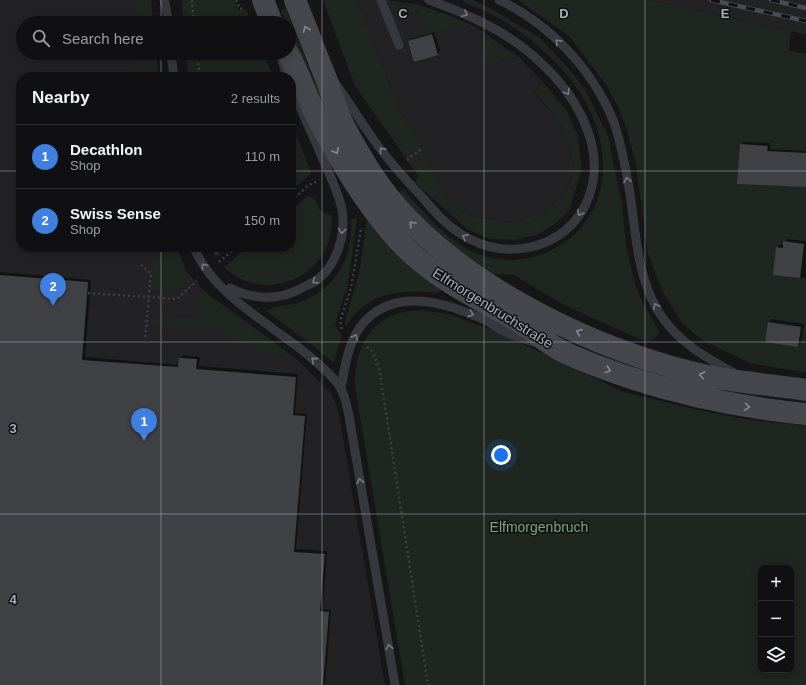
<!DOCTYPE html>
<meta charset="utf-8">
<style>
body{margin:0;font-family:Arial,sans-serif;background:#19191b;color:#f1f3f6}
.controls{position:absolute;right:12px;bottom:12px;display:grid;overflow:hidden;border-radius:8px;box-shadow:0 2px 10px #0003}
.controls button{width:36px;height:36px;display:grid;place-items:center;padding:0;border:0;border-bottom:1px solid #303032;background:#101012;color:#f1f3f6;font:20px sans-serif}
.you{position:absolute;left:501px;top:455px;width:14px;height:14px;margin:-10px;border:3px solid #fff;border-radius:50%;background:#1a73e8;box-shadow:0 0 0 6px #1a73e833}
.badge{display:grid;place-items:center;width:26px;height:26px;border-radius:50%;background:#b45309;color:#fff;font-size:13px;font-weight:700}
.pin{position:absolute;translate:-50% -33px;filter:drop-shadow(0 1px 2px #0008)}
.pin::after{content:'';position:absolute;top:21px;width:14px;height:12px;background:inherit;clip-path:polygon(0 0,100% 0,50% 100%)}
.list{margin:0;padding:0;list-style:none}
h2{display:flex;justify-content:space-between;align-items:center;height:52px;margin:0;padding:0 16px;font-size:17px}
h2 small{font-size:13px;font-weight:400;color:#9c9d9f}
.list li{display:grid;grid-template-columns:26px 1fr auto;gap:12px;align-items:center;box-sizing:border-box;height:64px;padding:0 16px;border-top:1px solid #303032}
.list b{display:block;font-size:15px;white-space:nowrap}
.list p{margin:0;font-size:13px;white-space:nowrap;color:#9c9d9f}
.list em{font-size:13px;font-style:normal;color:#9c9d9f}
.icon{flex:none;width:22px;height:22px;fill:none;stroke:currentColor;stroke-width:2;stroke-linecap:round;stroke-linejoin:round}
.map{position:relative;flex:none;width:806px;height:685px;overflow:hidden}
.search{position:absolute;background:#101012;box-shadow:0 2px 10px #0003;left:16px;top:16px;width:280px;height:44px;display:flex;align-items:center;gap:10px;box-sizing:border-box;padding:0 14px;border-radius:22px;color:#9c9d9f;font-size:15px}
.panel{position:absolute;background:#101012;box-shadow:0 2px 10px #0003;left:16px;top:72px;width:280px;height:180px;border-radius:16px}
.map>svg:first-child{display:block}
.built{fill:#222225}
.green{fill:#1e261f;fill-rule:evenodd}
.shadow{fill:#0007}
.building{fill:#404145}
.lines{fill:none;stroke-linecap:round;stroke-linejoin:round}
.path{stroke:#3d3f44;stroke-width:2.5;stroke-dasharray:2 3;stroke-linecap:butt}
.lane{stroke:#37383d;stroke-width:9}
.secondary{stroke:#45474d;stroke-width:22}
.rail-casing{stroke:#4a4c52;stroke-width:4.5}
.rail{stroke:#111113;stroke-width:3;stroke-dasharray:9;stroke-linecap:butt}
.oneway{stroke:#757881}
.oneway2{stroke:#858993}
.grid{fill:none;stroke:#a8adb8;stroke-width:1;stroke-opacity:0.55}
.labels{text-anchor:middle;stroke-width:3;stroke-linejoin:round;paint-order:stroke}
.street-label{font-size:14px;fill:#a8adb8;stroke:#111113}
.park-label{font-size:14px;fill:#7fa381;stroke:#111113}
.grid-label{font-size:13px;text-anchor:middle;font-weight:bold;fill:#a8adb8;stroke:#111113;stroke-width:3;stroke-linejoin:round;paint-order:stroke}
</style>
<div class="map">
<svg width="806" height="685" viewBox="0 0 806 685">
<rect width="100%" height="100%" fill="#161618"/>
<path class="built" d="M 0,0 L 151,0 L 153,23 L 23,23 L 23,53 L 156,53 L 158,77 L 21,77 L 21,247 L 177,247 L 186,271 L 205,292 L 299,361 L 330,392 L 336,403 L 339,415 L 385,685 L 0,685 Z
M 357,0 L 387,0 L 405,3 L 401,6 L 405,14 L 421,12 L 454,27 L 465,25 L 488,38 L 488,65 L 518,56 L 543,82 L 534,92 L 557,119 L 568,141 L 574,166 L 567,191 L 544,212 L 510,223 L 469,215 L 456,208 L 444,192 L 423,148 L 400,111 Z
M 650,0 L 806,0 L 806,35 L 791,31 Z"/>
<path class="green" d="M 136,0 L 151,0 L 153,23 L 134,23 Z
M 182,0 L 234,0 L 239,11 L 246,9 L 251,23 L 183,23 Z
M 323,0 L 357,0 L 400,111 L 423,148 L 444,192 L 456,208 L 469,215 L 510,223 L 544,212 L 567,191 L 574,166 L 568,141 L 557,119 L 534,91 L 543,82 L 567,111 L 577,134 L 582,169 L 569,211 L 557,222 L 537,235 L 514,240 L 490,239 L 467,229 L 414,182 L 419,177 L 355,86 Z
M 463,0 L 473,0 L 490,8 L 540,38 L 570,70 L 586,91 L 608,136 L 622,204 L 626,245 L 635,284 L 640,297 L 659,331 C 655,342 649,341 640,339 L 566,306 L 514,275 L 487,274 L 445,248 L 396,195 L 403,189 C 421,209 438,231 462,246 C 522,284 603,240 603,168 C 604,102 551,48 497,17 C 487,11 475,7 464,3 Z
M 518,0 L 650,0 L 791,31 L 789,51 L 806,54 L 806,372 L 752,364 L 702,340 L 682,323 L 663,292 L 648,254 L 636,164 L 627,130 L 618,107 L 607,86 L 569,36 Z
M 405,3 C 419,2 467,22 479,29 C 492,38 504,48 518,56 L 488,65 L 480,43 L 488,38 L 465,25 L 428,35 L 421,12 L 405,14 L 401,10 L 401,6 Z
M 286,8 L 310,71 L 327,109 L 375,201 L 299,59 L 289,33 L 289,23 L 285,23 L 281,10 Z
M 132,53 L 156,53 L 158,77 L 130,77 Z
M 186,53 L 264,53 L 273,77 L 188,77 Z
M 291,120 L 311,173 L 291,191 Z
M 308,196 L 315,199 L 320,211 L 332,216 C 332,228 331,240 324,252 C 305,287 253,297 224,267 L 247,247 L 291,247 L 291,209 Z
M 357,218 L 348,284 L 336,322 L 335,326 L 342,335 L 334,361 L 332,362 L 310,343 L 266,311 C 275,305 290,306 301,302 C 338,287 353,256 351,219 Z
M 367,218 L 441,290 L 438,293 C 403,289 366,292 346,326 L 345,321 L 360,269 Z
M 155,247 L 177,247 L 186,271 L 193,280 L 176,293 L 151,290 Z
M 210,247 L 229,247 L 220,255 L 215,257 Z
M 205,292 L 286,351 L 288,356 L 264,355 L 218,330 L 151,326 L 152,316 L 195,318 L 198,294 Z
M 421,310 L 448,314 L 496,331 L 624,392 L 702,411 L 751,420 L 806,426 L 806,685 L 405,685 L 355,387 C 354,343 374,311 421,310 ZM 761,568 L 791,568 L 791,670 L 761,670 Z"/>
<path class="shadow" d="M 434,32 L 440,51 L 437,54 L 409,42 L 412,39 Z
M 744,142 L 770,143 L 770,149 L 806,151 L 806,187 L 741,144 Z
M 787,239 L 806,241 L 806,278 L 774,274 L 777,248 L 779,245 L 784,245 Z
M 0,272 L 91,280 L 85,357 L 179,365 L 180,358 L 183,355 L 200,357 L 199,366 L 298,374 L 295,413 L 307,414 L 296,549 L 327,551 L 323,609 L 331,610 L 325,685 L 0,685 Z
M 771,319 L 804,324 L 801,343 L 798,346 L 769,322 Z"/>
<path class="building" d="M 432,34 L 438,55 L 414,62 L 408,41 Z
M 740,144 L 768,146 L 767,151 L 806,153 L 806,187 L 737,184 Z
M 783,241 L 804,244 L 800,278 L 773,275 L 776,247 L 783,248 Z
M 0,275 L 88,282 L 82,360 L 178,367 L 179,358 L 197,359 L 196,369 L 296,377 L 293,415 L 305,416 L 294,552 L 325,554 L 320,611 L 329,612 L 323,685 L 0,685 Z
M 768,322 L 801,327 L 798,347 L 765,342 Z"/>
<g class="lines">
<path class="path" d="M 192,0 L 194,23
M 236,0 L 240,9 L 243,8
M 197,53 L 200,77
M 407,160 L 423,148
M 291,201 L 309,185 L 316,182
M 216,247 L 217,257
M 219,262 L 237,247
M 141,265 L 151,273 L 145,340
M 88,293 L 177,299 L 197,281
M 342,329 L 340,321 L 351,288 L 361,229
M 367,347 L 372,351 L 379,367 L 428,685"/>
<path class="lane" d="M 164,0 L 169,23
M 381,0 L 399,45
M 499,0 C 549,23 592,69 613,120 C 621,141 625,166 629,188 C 636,230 636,274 658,311 C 676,341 705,357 734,373
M 171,53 L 174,77
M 280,54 L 287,77
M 336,84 C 348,101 359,119 371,136 C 386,158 404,178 422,197 C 434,211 445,224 461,234 C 509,266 579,246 592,186 C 603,141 573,92 541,63 C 509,32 470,15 429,0
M 194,247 C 211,293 272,325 308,355 C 319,364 332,375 340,387 C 345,395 347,407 349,416 L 395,685
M 230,288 C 254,300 278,301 302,288 C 307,285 314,283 318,279 C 337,265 346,233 342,210 C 338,189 327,170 319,150 C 310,129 300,108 291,86
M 341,388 C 345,365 349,337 366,320 C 397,289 443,302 478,317 C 489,321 498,329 508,333 C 516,337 526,339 534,342"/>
<path class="secondary" d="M 263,0 L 272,23
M 295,0 C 306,27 316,54 327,81 C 332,96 337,112 344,126 C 352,141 361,157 370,171 C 434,272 577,343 690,372 C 728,382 767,384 806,390
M 288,53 C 300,76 308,100 320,123 C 340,161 362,198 390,231 C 425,273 465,292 512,318 C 529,327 543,341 560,350 C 581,361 605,369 628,377 C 686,396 745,408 806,414"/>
<defs>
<path id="rail" d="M 711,0 L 806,21
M 771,0 L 806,8"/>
</defs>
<use href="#rail" class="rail-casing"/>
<use href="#rail" class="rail"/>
</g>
<defs><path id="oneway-chevron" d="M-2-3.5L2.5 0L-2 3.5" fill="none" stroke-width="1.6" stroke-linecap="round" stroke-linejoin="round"/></defs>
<g class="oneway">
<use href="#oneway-chevron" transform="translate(465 14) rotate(25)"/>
<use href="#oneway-chevron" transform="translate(558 42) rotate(-136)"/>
<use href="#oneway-chevron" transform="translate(567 92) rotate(57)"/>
<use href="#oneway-chevron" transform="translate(382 150) rotate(-129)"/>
<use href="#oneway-chevron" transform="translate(627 180) rotate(-102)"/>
<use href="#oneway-chevron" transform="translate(580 213) rotate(120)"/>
<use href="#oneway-chevron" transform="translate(342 231) rotate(96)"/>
<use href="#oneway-chevron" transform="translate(465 237) rotate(-152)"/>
<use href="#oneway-chevron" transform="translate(204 266) rotate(-126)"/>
<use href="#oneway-chevron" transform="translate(315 281) rotate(147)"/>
<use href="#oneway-chevron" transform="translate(656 306) rotate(-117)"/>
<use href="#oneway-chevron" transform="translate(471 314) rotate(20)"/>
<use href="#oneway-chevron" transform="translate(355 337) rotate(-64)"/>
<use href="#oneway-chevron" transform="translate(314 360) rotate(-140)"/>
<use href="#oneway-chevron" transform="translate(360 481) rotate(-100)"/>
<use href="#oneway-chevron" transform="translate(389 647) rotate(-100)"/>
</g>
<g class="oneway2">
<use href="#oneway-chevron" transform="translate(306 29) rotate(-112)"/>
<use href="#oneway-chevron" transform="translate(336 151) rotate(61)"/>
<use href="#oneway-chevron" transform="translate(412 224) rotate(-133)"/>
<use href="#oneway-chevron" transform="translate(579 332) rotate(-157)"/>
<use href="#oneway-chevron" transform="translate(608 370) rotate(19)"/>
<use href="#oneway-chevron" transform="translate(702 375) rotate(-168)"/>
<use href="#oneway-chevron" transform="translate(747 407) rotate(9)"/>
</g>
<path class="grid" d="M 161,0 L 161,23M 322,0 L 322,685M 484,0 L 484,685M 645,0 L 645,685M 161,53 L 161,77M 0,171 L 21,171M 291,171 L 806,171M 161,247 L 161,685M 0,342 L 806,342M 0,514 L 806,514"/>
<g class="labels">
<g class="street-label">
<text transform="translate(493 308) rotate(32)" y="5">Elfmorgenbruchstraße</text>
</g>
<g class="park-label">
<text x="539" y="532">Elfmorgenbruch</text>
</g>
</g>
<g class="grid-label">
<text x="403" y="18">C</text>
<text x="564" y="18">D</text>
<text x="725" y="18">E</text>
<text x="13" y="433">3</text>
<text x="13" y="604">4</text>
</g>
</svg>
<div class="controls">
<button>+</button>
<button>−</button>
<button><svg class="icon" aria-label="layers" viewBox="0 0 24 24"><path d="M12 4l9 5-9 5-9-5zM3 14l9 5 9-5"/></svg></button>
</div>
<div class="you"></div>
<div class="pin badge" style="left:144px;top:441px;background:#3f7fe0">1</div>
<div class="pin badge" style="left:53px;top:306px;background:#3f7fe0">2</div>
<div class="search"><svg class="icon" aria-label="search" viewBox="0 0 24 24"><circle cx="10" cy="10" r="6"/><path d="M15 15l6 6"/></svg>Search here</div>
<section class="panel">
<h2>Nearby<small>2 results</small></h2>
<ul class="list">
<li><span class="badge" style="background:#3f7fe0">1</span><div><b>Decathlon</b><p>Shop</p></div><em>110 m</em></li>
<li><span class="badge" style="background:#3f7fe0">2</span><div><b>Swiss Sense</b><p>Shop</p></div><em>150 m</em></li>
</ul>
</section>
</div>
